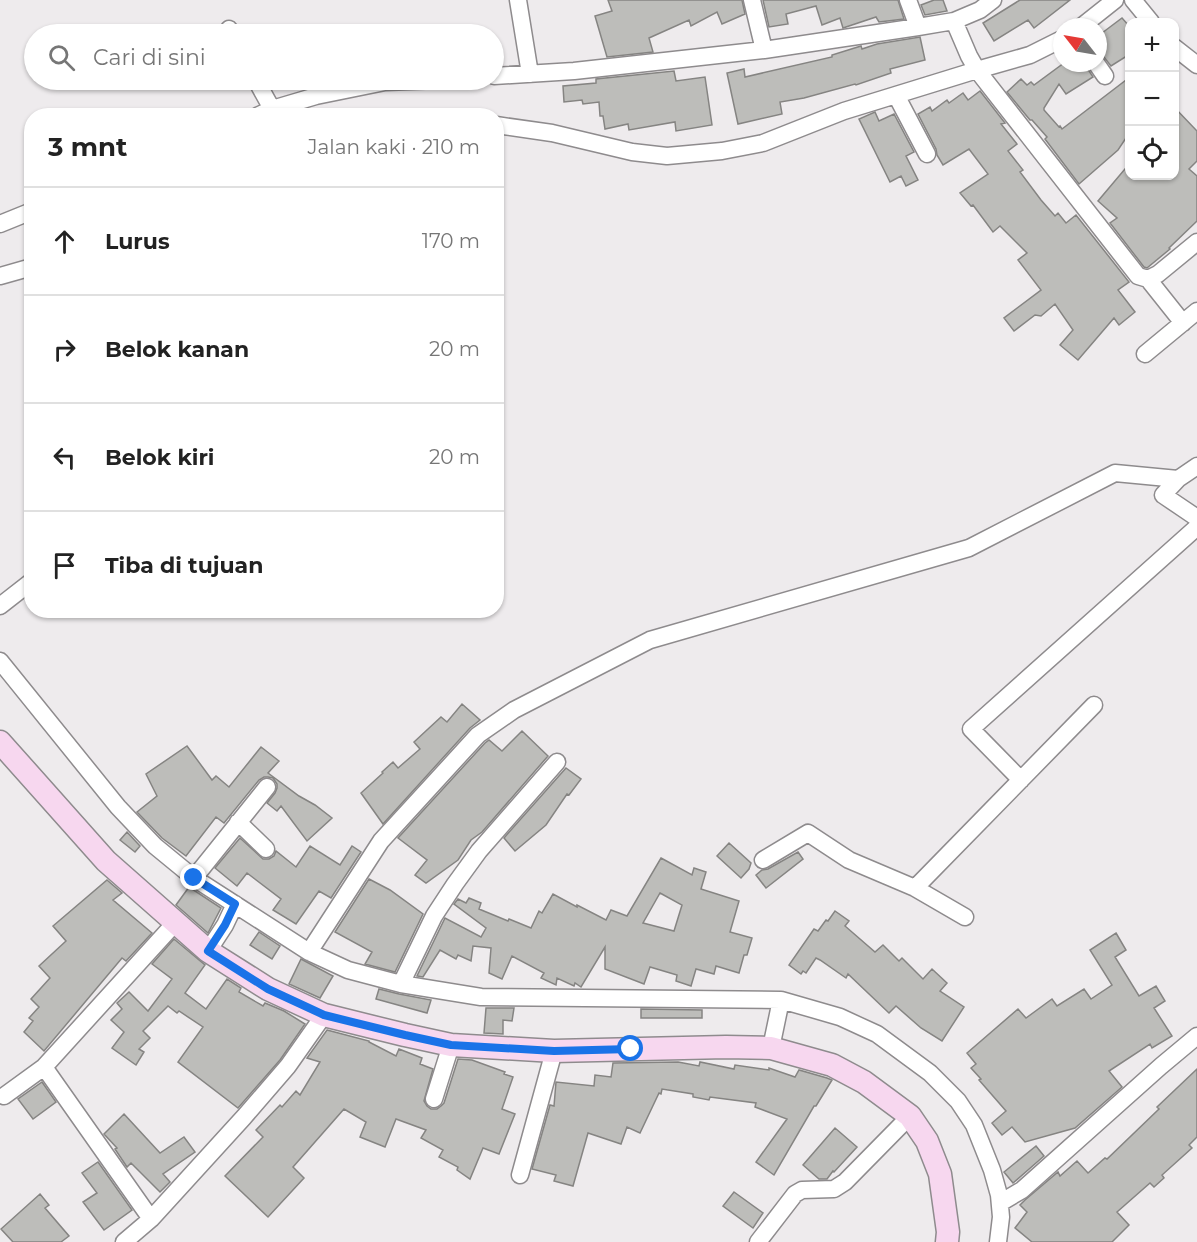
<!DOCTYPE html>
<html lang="id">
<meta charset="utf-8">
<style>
body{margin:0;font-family:Montserrat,sans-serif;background:#f2f2f2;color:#222}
.controls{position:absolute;right:18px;top:18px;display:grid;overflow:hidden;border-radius:12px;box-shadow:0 2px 4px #0004}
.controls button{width:54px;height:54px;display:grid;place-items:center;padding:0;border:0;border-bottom:2px solid #e0e0e0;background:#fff;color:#222;font:30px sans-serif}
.compass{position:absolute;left:1053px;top:18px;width:54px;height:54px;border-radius:50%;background:#fff;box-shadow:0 2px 4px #0004;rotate:301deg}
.stop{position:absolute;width:18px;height:18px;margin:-14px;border:4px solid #1a73e8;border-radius:50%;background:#fff}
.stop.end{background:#1a73e8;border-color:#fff;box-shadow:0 2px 6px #0008}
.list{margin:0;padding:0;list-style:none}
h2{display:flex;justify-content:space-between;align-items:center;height:78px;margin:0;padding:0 24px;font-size:26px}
h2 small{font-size:20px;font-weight:400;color:#767676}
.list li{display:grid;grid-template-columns:39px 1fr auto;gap:18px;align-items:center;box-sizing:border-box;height:108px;padding:0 24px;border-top:2px solid #e0e0e0}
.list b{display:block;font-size:22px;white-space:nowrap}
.list em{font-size:20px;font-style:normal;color:#767676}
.icon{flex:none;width:33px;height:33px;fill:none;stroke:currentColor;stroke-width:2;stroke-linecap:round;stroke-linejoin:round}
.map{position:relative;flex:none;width:1197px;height:1242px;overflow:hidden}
.search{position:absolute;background:#fff;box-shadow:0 2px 4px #0004;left:24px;top:24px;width:480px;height:66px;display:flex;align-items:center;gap:15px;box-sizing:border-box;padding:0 21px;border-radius:33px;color:#767676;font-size:22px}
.panel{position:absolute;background:#fff;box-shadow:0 2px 4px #0004;left:24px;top:108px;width:480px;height:510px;border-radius:24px}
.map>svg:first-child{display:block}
.building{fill:#bdbdba;stroke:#858482;stroke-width:1.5;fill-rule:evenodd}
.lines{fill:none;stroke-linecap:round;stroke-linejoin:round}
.street-casing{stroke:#8e8b8d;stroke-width:19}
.secondary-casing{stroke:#8e8b8d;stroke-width:25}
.street{stroke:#fff;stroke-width:16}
.secondary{stroke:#f7d7ef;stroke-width:22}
.route{stroke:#1a73e8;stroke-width:8}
</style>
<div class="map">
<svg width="1197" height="1242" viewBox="0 0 1197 1242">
<rect width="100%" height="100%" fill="#eeebed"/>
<path class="building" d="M 608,0 L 742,0 L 745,14 L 722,24 L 717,12 L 691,26 L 689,20 L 649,38 L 653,52 L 607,57 L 595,16 L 612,11 Z
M 763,0 L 898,0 L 904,19 L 879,22 L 876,17 L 843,28 L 840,18 L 822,25 L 816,6 L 786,14 L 788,24 L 769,27 Z
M 934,0 L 943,0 L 947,11 L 925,15 L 921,5 Z
M 1020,0 L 1070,0 L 1034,28 L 1028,20 L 994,41 L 983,23 Z
M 1122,18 L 1130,27 L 1130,54 L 1111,66 L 1104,57 L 1098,53 L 1098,36 Z
M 920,37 L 925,60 L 890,69 L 891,73 L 856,85 L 855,84 L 804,98 L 780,102 L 782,114 L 738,124 L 727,73 L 744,69 L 745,77 L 832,57 L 832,55 L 861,46 L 862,49 L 877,44 Z
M 1064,63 L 1086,63 L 1087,68 L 1093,77 L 1066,94 L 1059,84 L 1044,108 L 1044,110 L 1059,127 L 1060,126 L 1062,129 L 1130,77 L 1130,132 L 1118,150 L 1079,184 L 1045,139 L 1047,137 L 1032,120 L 1030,120 L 1007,92 L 1021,79 L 1027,85 L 1031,82 L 1034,85 Z
M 674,71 L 676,81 L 705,77 L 712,125 L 676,131 L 675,122 L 629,130 L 628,124 L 605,129 L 603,116 L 600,116 L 599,102 L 583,104 L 582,100 L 564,102 L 563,86 L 596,83 L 596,79 Z
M 980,91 L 1005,123 L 1001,124 L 1017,144 L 1008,151 L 1023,170 L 1020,172 L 1041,200 L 1055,216 L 1058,213 L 1066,223 L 1076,215 L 1129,282 L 1118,290 L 1135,312 L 1119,325 L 1114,318 L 1078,360 L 1060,345 L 1073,330 L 1055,304 L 1041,316 L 1035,315 L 1014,331 L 1004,318 L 1041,290 L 1018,260 L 1027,253 L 1000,226 L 993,232 L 973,205 L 971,206 L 960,193 L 988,174 L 969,149 L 943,165 L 937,155 L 936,149 L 918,114 L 930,107 L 932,111 L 947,100 L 949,103 L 963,93 L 968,100 Z
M 1174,107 L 1197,131 L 1197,161 L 1189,169 L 1197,176 L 1197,221 L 1169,248 L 1170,249 L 1147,268 L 1144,267 L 1110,223 L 1117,218 L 1098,201 L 1130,163 L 1130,176 L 1174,176 Z
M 875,112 L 879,121 L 894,114 L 914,152 L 906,156 L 918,180 L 906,186 L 901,176 L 890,182 L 859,119 Z
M 462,704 L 480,720 L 470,728 L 383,824 L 361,793 L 383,773 L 382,772 L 393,762 L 398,768 L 420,749 L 414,742 L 441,717 L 447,722 Z
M 522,731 L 548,756 L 482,832 L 471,840 L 458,860 L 426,883 L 415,875 L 427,860 L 398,838 L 485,743 L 489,740 L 502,751 Z
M 187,746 L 212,780 L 216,776 L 229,787 L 261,747 L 279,761 L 268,773 L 299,796 L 315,805 L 332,818 L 307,841 L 281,806 L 277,811 L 267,803 L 275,793 L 277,788 L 277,784 L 273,778 L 268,777 L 264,777 L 259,780 L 224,823 L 216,817 L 186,856 L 162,838 L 137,812 L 157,796 L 146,774 Z
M 566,768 L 581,779 L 569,795 L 567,794 L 546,825 L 515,851 L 504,838 Z
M 127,832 L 140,846 L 135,852 L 120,840 Z
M 240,838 L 263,859 L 269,859 L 274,856 L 276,851 L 296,867 L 310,846 L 340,865 L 352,846 L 361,852 L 331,898 L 319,891 L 296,924 L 273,910 L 281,899 L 247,873 L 237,886 L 215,868 Z
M 729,843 L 751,863 L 749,869 L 741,878 L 717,856 Z
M 798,852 L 803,859 L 766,888 L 756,875 L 762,870 L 768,869 Z
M 661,858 L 692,875 L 694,868 L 706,872 L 701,889 L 739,901 L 730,932 L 752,938 L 747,955 L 744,955 L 739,973 L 716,966 L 714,974 L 696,969 L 691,986 L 676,981 L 677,975 L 650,967 L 644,984 L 605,969 L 605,947 L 581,987 L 575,983 L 574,986 L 557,978 L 556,985 L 541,978 L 544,973 L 512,956 L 502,979 L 489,973 L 491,948 L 473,946 L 471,961 L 458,955 L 456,959 L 440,950 L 423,977 L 417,976 L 445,918 L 481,937 L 486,928 L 454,904 L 458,899 L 466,903 L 469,898 L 481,903 L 479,909 L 508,921 L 509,919 L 531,928 L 539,911 L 542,913 L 553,894 L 577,907 L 577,905 L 606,920 L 611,910 L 627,916 ZM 660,893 L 682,905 L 674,931 L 643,923 Z
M 369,879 L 390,890 L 423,914 L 395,972 L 365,964 L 372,952 L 335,932 Z
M 107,880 L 122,893 L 113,900 L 152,933 L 126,961 L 122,958 L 44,1051 L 24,1032 L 33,1021 L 29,1018 L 39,1007 L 31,999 L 50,978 L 39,966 L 66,941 L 53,926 Z
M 189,887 L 221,908 L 208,933 L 176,905 Z
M 835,911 L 849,921 L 845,926 L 875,952 L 883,945 L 899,961 L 902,958 L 923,979 L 932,969 L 947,983 L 940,991 L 964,1007 L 942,1041 L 921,1028 L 896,1006 L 889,1013 L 848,974 L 846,978 L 820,960 L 816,958 L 806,973 L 803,971 L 801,974 L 789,965 L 814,929 L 818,931 L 826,920 L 828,921 Z
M 259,932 L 280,946 L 272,959 L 250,945 Z
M 1116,933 L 1126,950 L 1115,957 L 1139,996 L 1156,986 L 1165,1001 L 1154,1008 L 1172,1036 L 1152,1048 L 1150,1044 L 1109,1071 L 1122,1087 L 1075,1128 L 1025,1142 L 1012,1127 L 1002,1135 L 992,1123 L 1006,1111 L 979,1080 L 981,1079 L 971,1068 L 976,1064 L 967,1053 L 1018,1009 L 1026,1018 L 1052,999 L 1057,1006 L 1084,989 L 1091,999 L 1112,985 L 1090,950 Z
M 174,939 L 205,965 L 185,993 L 206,1009 L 227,979 L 241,988 L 239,992 L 263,1006 L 265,1003 L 284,1011 L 305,1024 L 280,1060 L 238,1108 L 178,1062 L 203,1027 L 179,1011 L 177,1013 L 168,1006 L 143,1031 L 150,1038 L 139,1049 L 144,1052 L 136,1065 L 112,1048 L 124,1032 L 111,1020 L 122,1009 L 117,1003 L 129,992 L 148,1011 L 172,979 L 152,964 Z
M 301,959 L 333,976 L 320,998 L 289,984 Z
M 379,989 L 399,994 L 431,1000 L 427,1013 L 376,999 Z
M 486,1008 L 514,1008 L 512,1021 L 503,1020 L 503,1034 L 484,1033 Z
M 641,1009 L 702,1010 L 702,1018 L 641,1018 Z
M 327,1030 L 369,1041 L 369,1042 L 396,1056 L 399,1049 L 422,1058 L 420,1064 L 433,1069 L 424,1101 L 427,1106 L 431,1109 L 437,1109 L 441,1106 L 444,1103 L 458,1059 L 472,1060 L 505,1072 L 504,1074 L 513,1077 L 502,1109 L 515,1114 L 499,1154 L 483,1148 L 470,1179 L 457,1170 L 458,1167 L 439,1157 L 443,1150 L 421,1138 L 426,1130 L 396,1119 L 385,1147 L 360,1137 L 366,1122 L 344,1109 L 293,1167 L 304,1178 L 268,1217 L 225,1176 L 263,1137 L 256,1130 L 280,1105 L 282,1107 L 296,1091 L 300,1095 L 320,1062 L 307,1058 Z
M 678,1062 L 699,1066 L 700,1062 L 734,1069 L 735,1065 L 769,1070 L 769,1068 L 795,1077 L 799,1070 L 827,1078 L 832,1080 L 816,1106 L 814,1106 L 774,1175 L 756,1162 L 787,1119 L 755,1107 L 756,1103 L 710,1097 L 709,1100 L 693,1097 L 693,1094 L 662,1089 L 661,1094 L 659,1093 L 640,1133 L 627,1127 L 621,1144 L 588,1133 L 573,1186 L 554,1181 L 556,1175 L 532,1169 L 550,1105 L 554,1106 L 556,1082 L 594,1086 L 595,1075 L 611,1077 L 613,1063 Z
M 1197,1069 L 1197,1137 L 1189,1145 L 1192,1148 L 1162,1175 L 1164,1178 L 1154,1187 L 1150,1183 L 1117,1212 L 1129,1225 L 1112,1242 L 1032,1242 L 1015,1228 L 1027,1212 L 1020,1205 L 1025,1200 L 1058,1172 L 1060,1176 L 1077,1161 L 1088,1173 L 1105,1158 L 1107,1159 L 1159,1109 L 1157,1107 Z
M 42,1082 L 56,1102 L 33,1119 L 18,1099 Z
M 124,1114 L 160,1153 L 184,1137 L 195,1152 L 163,1174 L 170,1182 L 160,1192 L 131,1163 L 127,1167 L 115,1149 L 117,1148 L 104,1134 Z
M 835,1128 L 857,1147 L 834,1172 L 833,1171 L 827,1179 L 819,1179 L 803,1165 Z
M 1036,1146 L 1044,1156 L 1013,1183 L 1004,1172 Z
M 98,1162 L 132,1210 L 104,1230 L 83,1202 L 97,1193 L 82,1173 Z
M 734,1192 L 763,1213 L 753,1228 L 723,1206 Z
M 40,1194 L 49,1205 L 45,1208 L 69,1236 L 61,1242 L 13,1242 L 1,1229 Z"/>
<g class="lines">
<defs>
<path id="street" d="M 518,0 L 530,74
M 752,0 L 764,50
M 908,0 L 918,27
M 1133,0 L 1151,22
M 954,21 L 969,56 L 977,70 L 1138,276 L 1148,279 L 1158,274 L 1197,242
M 1081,27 L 1115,0
M 229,29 L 232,34
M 1174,47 L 1197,65
M 1096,63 L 1105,76
M 494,76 L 574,71 L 764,50 L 918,27 L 954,21 L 980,10 L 993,0
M 256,80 L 272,109
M 896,95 L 927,154
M 257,116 L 272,109 L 316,96 L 385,82 L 439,80
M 496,125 L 552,133 L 632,152 L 667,156 L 722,151 L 763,143 L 844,111 L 977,70 L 1030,55 L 1062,39
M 0,224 L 32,211
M 0,276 L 32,267
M 1148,279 L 1183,323
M 1145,354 L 1197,311
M 1178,479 L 1163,495 L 1197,518
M 0,606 L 32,581
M 0,661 L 118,807 L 155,846 L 194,878 L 309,952 L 348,970 L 401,984 L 481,997 L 781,1000 L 840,1017 L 877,1034 L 930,1073 L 958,1101 L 974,1125 L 992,1170 L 999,1195 L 1001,1217 L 998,1242
M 1021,780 L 971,729 L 1197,527
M 238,822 L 266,849
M 763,860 L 808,833 L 849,860 L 915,888
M 194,878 L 267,787
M 965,917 L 915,888 L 1094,705
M 208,951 L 225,925 L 235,904
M 309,952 L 381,841 L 478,735 L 514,710 L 650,640 L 969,548 L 1115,473 L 1178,479 L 1197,466
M 401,984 L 434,916 L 455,884 L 479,851 L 557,762
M 771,1048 L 781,1000
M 44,1067 L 151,1219
M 4,1096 L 44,1067 L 175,923
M 434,1099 L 451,1045
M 520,1175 L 554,1051
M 1000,1203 L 1022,1190 L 1161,1066 L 1197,1036
M 124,1242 L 151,1219 L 244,1117 L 288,1066 L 324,1015
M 758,1242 L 795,1194 L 802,1190 L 834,1189 L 845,1182 L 910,1116"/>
<path id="secondary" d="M 0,742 L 106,861 L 208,951 L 268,989 L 324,1015 L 405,1035 L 451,1045 L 554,1051 L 726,1047 L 771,1048 L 832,1065 L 864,1082 L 910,1116 L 927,1141 L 940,1174 L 948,1232 L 947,1242"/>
</defs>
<use href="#street" class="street-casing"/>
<use href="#secondary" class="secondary-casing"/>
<use href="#street" class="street"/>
<use href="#secondary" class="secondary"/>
</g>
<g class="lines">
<path class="route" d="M 194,878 L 235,904 L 225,925 L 208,951 L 268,989 L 324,1015 L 405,1035 L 451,1045 L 554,1051 L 631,1049"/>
</g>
</svg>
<div class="controls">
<button>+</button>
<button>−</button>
<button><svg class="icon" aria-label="locate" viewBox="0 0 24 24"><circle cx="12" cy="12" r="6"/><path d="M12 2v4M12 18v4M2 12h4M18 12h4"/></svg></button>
</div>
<svg class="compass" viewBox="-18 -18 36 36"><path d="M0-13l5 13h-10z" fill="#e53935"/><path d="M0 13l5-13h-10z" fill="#767676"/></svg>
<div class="stop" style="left:631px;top:1049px"></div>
<div class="stop end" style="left:194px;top:878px"></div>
<div class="search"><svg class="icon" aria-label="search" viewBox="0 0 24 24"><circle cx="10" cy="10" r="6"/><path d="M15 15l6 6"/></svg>Cari di sini</div>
<section class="panel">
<h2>3 mnt<small>Jalan kaki · 210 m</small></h2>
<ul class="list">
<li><svg class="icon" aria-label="ahead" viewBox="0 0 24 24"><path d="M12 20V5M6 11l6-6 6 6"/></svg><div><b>Lurus</b></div><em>170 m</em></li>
<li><svg class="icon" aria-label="right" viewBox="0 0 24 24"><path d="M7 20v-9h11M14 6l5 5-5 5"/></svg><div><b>Belok kanan</b></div><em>20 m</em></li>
<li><svg class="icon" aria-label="left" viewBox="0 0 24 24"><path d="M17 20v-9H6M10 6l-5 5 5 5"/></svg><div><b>Belok kiri</b></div><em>20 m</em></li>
<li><svg class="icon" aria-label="arrive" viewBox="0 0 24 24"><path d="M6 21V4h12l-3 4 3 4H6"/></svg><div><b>Tiba di tujuan</b></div></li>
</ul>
</section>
</div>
